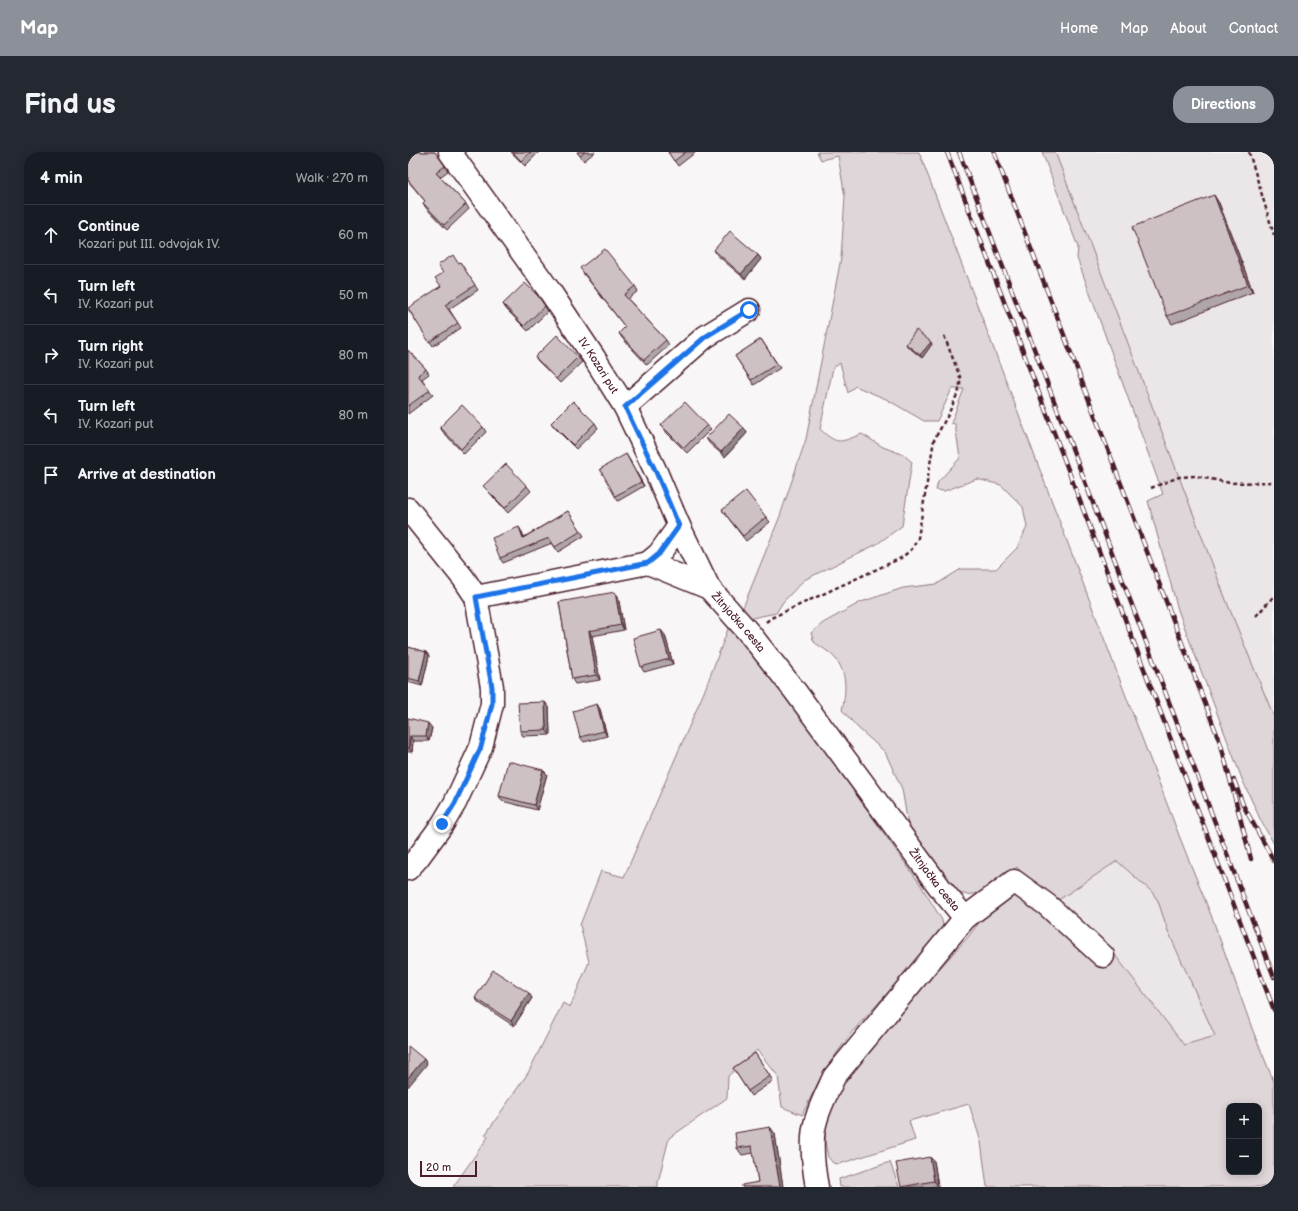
<!DOCTYPE html>
<meta charset="utf-8">
<style>
body{margin:0;font-family:"Balsamiq Sans",sans-serif;background:#242831;color:#f1f3f6}
.controls{position:absolute;right:12px;bottom:12px;display:grid;overflow:hidden;border-radius:8px;box-shadow:0 2px 10px #0003}
.controls button{width:36px;height:36px;display:grid;place-items:center;padding:0;border:0;border-bottom:1px solid #363941;background:#171b24;color:#f1f3f6;font:20px sans-serif}
.scale{position:absolute;left:12px;bottom:10px;width:57px;box-sizing:border-box;padding-left:4px;border:2px solid #4a1f2b;border-top:0;font-size:11px;line-height:14px;white-space:nowrap;color:#4a1f2b;-webkit-text-stroke:3px #fff;paint-order:stroke}
.stop{position:absolute;width:12px;height:12px;margin:-9px;border:3px solid #1a73e8;border-radius:50%;background:#fff}
.stop.end{background:#1a73e8;border-color:#fff;box-shadow:0 1px 4px #0008}
.list{margin:0;padding:0;list-style:none}
h2{display:flex;justify-content:space-between;align-items:center;height:52px;margin:0;padding:0 16px;font-size:17px}
h2 small{font-size:13px;font-weight:400;color:#9ea1a6}
.list li{display:grid;grid-template-columns:26px 1fr auto;gap:12px;align-items:center;box-sizing:border-box;height:60px;padding:0 16px;border-top:1px solid #363941}
.list b{display:block;font-size:15px;white-space:nowrap}
.list p{margin:0;font-size:13px;white-space:nowrap;color:#9ea1a6}
.list em{font-size:13px;font-style:normal;color:#9ea1a6}
.icon{flex:none;width:22px;height:22px;fill:none;stroke:currentColor;stroke-width:2;stroke-linecap:round;stroke-linejoin:round}
.map{position:relative;flex:none;width:866px;height:1035px;overflow:hidden;border-radius:16px}
header{display:flex;align-items:center;gap:24px;box-sizing:border-box;height:56px;padding:0 20px;background:#8c9099;color:#fff}
header strong{font-size:19px}
nav{display:flex;gap:22px;margin-inline-start:auto;font-size:14px}
.intro{display:flex;align-items:center;justify-content:space-between;box-sizing:border-box;height:96px;padding:0 24px}
h1{margin:0;font-size:28px}
.button{padding:10px 18px;border-radius:16px;background:#8c9099;color:#fff;font-size:14px;font-weight:700}
main{display:flex;gap:24px;padding:0 24px}
aside{flex:1;background:#171b24;border-radius:16px;box-shadow:0 2px 10px #0003}
.map>svg:first-child{display:block}
.built{fill:#ebe6e8}
.green{fill:#ded6d9;stroke:#947a82;fill-rule:evenodd}
.lines{fill:none;stroke-linecap:round;stroke-linejoin:round}
.minor-casing{stroke:#4a1f2b;stroke-width:25}
.path{stroke:#4a1f2b;stroke-width:2.5;stroke-dasharray:4 3;stroke-linecap:butt}
.minor{stroke:#fff;stroke-width:22}
.rail-casing{stroke:#4a1f2b;stroke-width:4.5}
.rail{stroke:#fff;stroke-width:3;stroke-dasharray:9;stroke-linecap:butt}
.wall{fill:#b0a6a9;stroke:#4a1f2b}
.shaded-wall{fill:#908789;stroke:#4a1f2b}
.building{fill:#cdc1c4;stroke:#4a1f2b}
.route{stroke:#1a73e8;stroke-width:5}
.labels{text-anchor:middle;stroke-width:4;stroke-linejoin:round;paint-order:stroke}
.street-label{font-size:11px;fill:#4a1f2b;stroke:#fff}
</style>
<header>
<strong>Map</strong>
<nav><a>Home</a><a>Map</a><a>About</a><a>Contact</a></nav>
</header>
<div class="intro"><h1>Find us</h1><a class="button">Directions</a></div>
<main>
<aside>
<h2>4 min<small>Walk · 270 m</small></h2>
<ul class="list">
<li><svg class="icon" aria-label="ahead" viewBox="0 0 24 24"><path d="M12 20V5M6 11l6-6 6 6"/></svg><div><b>Continue</b><p>Kozari put III. odvojak IV.</p></div><em>60 m</em></li>
<li><svg class="icon" aria-label="left" viewBox="0 0 24 24"><path d="M17 20v-9H6M10 6l-5 5 5 5"/></svg><div><b>Turn left</b><p>IV. Kozari put</p></div><em>50 m</em></li>
<li><svg class="icon" aria-label="right" viewBox="0 0 24 24"><path d="M7 20v-9h11M14 6l5 5-5 5"/></svg><div><b>Turn right</b><p>IV. Kozari put</p></div><em>80 m</em></li>
<li><svg class="icon" aria-label="left" viewBox="0 0 24 24"><path d="M17 20v-9H6M10 6l-5 5 5 5"/></svg><div><b>Turn left</b><p>IV. Kozari put</p></div><em>80 m</em></li>
<li><svg class="icon" aria-label="arrive" viewBox="0 0 24 24"><path d="M6 21V4h12l-3 4 3 4H6"/></svg><div><b>Arrive at destination</b></div></li>
</ul>
</aside>
<div class="map">
<svg width="866" height="1035" viewBox="0 0 866 1035">
<rect width="100%" height="100%" fill="#f8f6f7"/>
<filter id="ink" filterUnits="userSpaceOnUse"><feTurbulence type="fractalNoise" baseFrequency=".025" numOctaves="2"/><feDisplacementMap in="SourceGraphic" scale="8" xChannelSelector="R" yChannelSelector="G"/><feConvolveMatrix kernelMatrix="1 2 1 2 8 2 1 2 1" color-interpolation-filters="sRGB"/></filter>
<g filter="url(#ink)">
<path class="built" d="M 647,0 L 866,0 L 866,565 L 820,453 Z
M 709,709 L 744,740 L 750,749 L 760,779 L 807,884 L 776,893 L 709,805 L 687,779 L 649,749 Z"/>
<path class="green" d="M 409,0 L 511,0 L 772,686 L 805,768 L 845,879 L 866,930 L 866,1035 L 579,1035 L 573,990 L 561,952 L 501,969 L 507,988 L 431,1012 L 425,1011 L 420,1005 L 417,990 L 418,970 L 438,926 L 460,896 L 560,785 L 583,755 L 609,740 L 704,799 L 776,893 L 807,884 L 760,779 L 750,749 L 744,740 L 709,709 L 649,749 L 624,734 L 609,715 C 595,726 575,746 555,742 C 552,742 549,740 546,738 L 501,678 L 494,637 L 477,600 L 450,576 L 434,558 C 438,540 440,520 426,505 C 421,499 412,495 406,490 L 403,481 L 415,471 L 453,450 L 495,436 L 529,432 L 553,417 L 588,417 L 609,396 L 619,375 L 615,355 L 593,333 L 569,327 L 536,339 L 528,338 L 530,330 L 552,306 L 547,272 L 543,271 L 556,237 L 544,237 L 529,269 L 516,269 L 478,247 L 447,234 L 440,241 L 432,211 L 425,216 L 412,277 C 430,294 432,290 454,282 L 475,295 L 496,303 L 504,310 L 494,374 L 469,392 L 396,428 L 375,450 L 368,461 L 339,467 L 334,458 L 372,364 L 398,287 L 433,106 L 437,45 L 430,4 L 413,8 ZM 821,954 L 851,954 L 851,1020 L 821,1020 Z
M 634,0 L 647,0 L 820,453 L 866,565 L 866,692 L 853,669 L 834,627 L 770,458 L 740,349 L 755,342 L 669,106 L 670,95 Z
M 320,477 L 332,484 L 360,519 L 512,732 L 534,768 L 536,779 L 444,880 L 416,919 L 394,963 L 374,955 L 370,924 L 349,898 L 320,924 L 319,946 L 261,986 L 250,1030 L 250,1035 L 45,1035 L 80,985 L 77,983 L 120,921 L 155,851 L 162,855 L 181,810 L 172,773 L 193,719 L 216,725 L 296,540 Z
M 482,1010 L 491,1035 L 432,1035 L 431,1027 Z"/>
<g class="lines">
<defs>
<g id="minor">
<path id="s1" d="M 42,0 L 143,141 L 187,207 L 217,255 L 248,320 L 271,374 L 251,402 L 240,411 L 68,445"/>
<path d="M 217,255 L 297,185 L 341,158"/>
<path d="M 0,357 L 56,427 L 68,445 L 84,535 L 84,552 L 73,595 L 47,651 L 34,673 L 9,707 L 0,717"/>
<path d="M 240,411 L 301,436 L 271,374"/>
<path id="s2" d="M 301,436 L 342,482 L 387,539 L 533,737 L 557,766 L 426,925 C 418,943 406,965 405,985 C 404,1001 406,1019 409,1035"/>
<path d="M 557,766 L 606,729 L 639,753 L 695,804"/>
</g>
</defs>
<use href="#minor" class="minor-casing"/>
<path class="path" d="M 841,0 L 866,83
M 743,336 L 771,325 L 787,324 L 822,331 L 866,330
M 848,464 L 866,444
M 358,470 L 363,466 L 493,406 L 504,397 L 510,386 L 526,288 L 540,263 L 552,236 L 552,225 L 535,181"/>
<use href="#minor" class="minor"/>
<defs>
<path id="rail" d="M 539,0 L 866,858
M 551,0 L 866,825
M 586,0 L 813,593 L 843,707
M 826,628 L 835,653 L 866,709"/>
</defs>
<use href="#rail" class="rail-casing"/>
<use href="#rail" class="rail"/>
</g>
<path class="wall" d="M 0,0 L 27,0 L 40,19 L 32,25 L 58,52 L 61,57 L 39,78 L 18,56 L 15,51 L 17,49 L 0,29 Z
M 103,0 L 131,0 L 117,14 Z
M 169,0 L 187,0 L 176,9 Z
M 260,0 L 288,0 L 270,14 Z
M 811,51 L 845,140 L 764,172 L 759,164 Z
M 306,98 L 350,103 L 353,107 L 337,127 L 309,103 Z
M 52,110 L 70,138 L 41,157 L 53,176 L 25,194 L 0,157 L 33,134 L 35,121 Z
M 175,121 L 227,134 L 230,139 L 220,147 L 258,188 L 261,193 L 239,213 L 214,186 L 211,181 L 217,175 Z
M 130,144 L 140,159 L 120,179 L 98,157 L 95,152 Z
M 353,187 L 372,216 L 346,233 L 327,204 Z
M 498,192 L 524,192 L 514,206 L 499,194 Z
M 0,198 L 18,217 L 21,222 L 14,227 L 25,243 L 0,262 Z
M 127,205 L 170,205 L 174,210 L 152,231 L 130,209 Z
M 143,271 L 187,271 L 190,276 L 168,297 L 147,276 Z
M 253,273 L 299,273 L 303,277 L 279,301 L 256,278 Z
M 32,275 L 75,275 L 78,280 L 56,302 L 35,280 Z
M 336,276 L 339,281 L 317,305 L 301,291 L 298,286 Z
M 221,307 L 236,334 L 210,349 L 207,344 Z
M 75,334 L 119,334 L 123,339 L 100,361 L 79,338 Z
M 314,358 L 358,365 L 362,370 L 338,389 Z
M 160,359 L 176,384 L 150,400 L 144,391 L 95,411 L 92,406 L 114,380 L 116,385 Z
M 210,444 L 216,478 L 184,484 L 192,528 L 167,532 L 164,527 L 151,450 Z
M 257,483 L 265,512 L 236,520 L 233,515 Z
M 0,495 L 18,500 L 21,504 L 14,534 L 0,530 Z
M 141,555 L 142,583 L 115,584 L 112,579 Z
M 192,557 L 199,584 L 176,590 L 172,585 Z
M 0,566 L 24,576 L 21,589 L 5,589 L 4,600 L 0,600 Z
M 135,618 L 139,622 L 129,658 L 94,649 L 91,644 Z
M 67,846 L 124,846 L 106,874 L 71,851 Z
M 347,901 L 365,929 L 343,944 L 325,916 Z
M 362,975 L 367,982 L 375,1035 L 334,1035 L 350,1030 L 346,1001 L 334,1003 L 329,996 Z
M 522,1005 L 526,1009 L 530,1034 L 522,1035 L 493,1035 Z"/>
<path class="shaded-wall" d="M 806,43 L 811,51 L 845,140 L 840,133 Z
M 350,103 L 353,107 L 337,127 L 333,122 Z
M 523,190 L 524,192 L 514,206 L 512,203 Z
M 336,276 L 339,281 L 317,305 L 313,300 Z
M 218,302 L 221,307 L 236,334 L 233,330 Z
M 111,375 L 114,380 L 118,391 L 115,386 Z
M 207,440 L 210,444 L 216,478 L 213,473 Z
M 253,478 L 257,483 L 265,512 L 261,507 Z
M 181,479 L 184,484 L 192,528 L 188,523 Z
M 18,500 L 21,504 L 14,534 L 11,529 Z
M 137,550 L 141,555 L 142,583 L 138,578 Z
M 189,552 L 192,557 L 199,584 L 196,579 Z
M 20,571 L 24,576 L 21,589 L 18,584 Z
M 2,584 L 5,589 L 4,600 L 1,596 Z
M 135,618 L 139,622 L 129,658 L 126,653 Z
M 121,841 L 124,846 L 106,874 L 103,869 Z
M 16,907 L 19,912 L 0,935 L 0,926 Z
M 362,975 L 367,982 L 375,1035 L 372,1035 Z
M 522,1005 L 526,1009 L 530,1034 L 526,1029 Z"/>
<path class="building" d="M 0,0 L 27,0 L 37,14 L 28,21 L 58,52 L 36,73 L 15,51 L 17,49 L 0,28 Z
M 105,0 L 123,0 L 113,9 Z
M 169,0 L 177,0 L 172,4 Z
M 260,0 L 278,0 L 266,9 Z
M 806,43 L 840,133 L 759,164 L 724,75 Z
M 322,79 L 350,103 L 333,122 L 306,98 Z
M 197,97 L 227,134 L 216,143 L 258,188 L 236,208 L 211,181 L 217,175 L 172,116 Z
M 45,103 L 50,111 L 52,110 L 67,133 L 37,153 L 50,171 L 21,190 L 0,156 L 33,134 L 27,126 L 35,121 L 30,113 Z
M 117,131 L 130,144 L 137,154 L 116,174 L 95,152 Z
M 508,178 L 523,190 L 512,203 L 498,192 Z
M 149,183 L 170,205 L 148,227 L 127,205 Z
M 353,187 L 369,212 L 343,228 L 327,204 Z
M 0,198 L 18,217 L 10,223 L 22,238 L 0,254 Z
M 165,249 L 187,271 L 165,293 L 143,271 Z
M 277,250 L 299,273 L 276,296 L 253,273 Z
M 54,253 L 75,275 L 53,297 L 32,275 Z
M 321,262 L 336,276 L 313,300 L 298,286 Z
M 218,302 L 233,330 L 207,344 L 192,317 Z
M 98,312 L 119,334 L 97,356 L 75,334 Z
M 338,339 L 358,365 L 335,384 L 314,358 Z
M 160,359 L 173,379 L 147,395 L 141,386 L 92,406 L 84,386 L 111,375 L 115,386 Z
M 207,440 L 213,473 L 181,479 L 188,523 L 164,527 L 151,450 Z
M 253,478 L 261,507 L 233,515 L 225,486 Z
M 0,495 L 18,500 L 11,529 L 0,526 Z
M 137,550 L 138,578 L 112,579 L 110,551 Z
M 189,552 L 196,579 L 172,585 L 165,559 Z
M 0,566 L 20,571 L 18,584 L 2,584 L 1,596 L 0,595 Z
M 100,609 L 135,618 L 126,653 L 91,644 Z
M 85,818 L 121,841 L 103,869 L 67,846 Z
M 0,894 L 16,907 L 0,926 Z
M 347,901 L 362,924 L 340,939 L 325,916 Z
M 362,975 L 372,1035 L 334,1035 L 334,1033 L 350,1030 L 344,994 L 329,996 L 327,981 Z
M 522,1005 L 526,1029 L 493,1035 L 488,1011 Z"/>
</g>
<g class="lines" filter="url(#ink)">
<path class="route" d="M 34,672 L 47,651 L 73,595 L 84,552 L 84,535 L 68,445 L 240,411 L 251,402 L 271,374 L 248,320 L 217,255 L 297,185 L 341,158"/>
</g>
<g class="labels">
<g class="street-label">
<text dy="4" stroke="none"><textPath href="#s1" startOffset="260">IV. Kozari put</textPath></text>
<text dy="4" stroke="none"><textPath href="#s2" startOffset="45">Žitnjačka cesta</textPath></text>
<text dy="4" stroke="none"><textPath href="#s2" startOffset="369">Žitnjačka cesta</textPath></text>
</g>
</g>
</svg>
<div class="controls">
<button>+</button>
<button>−</button>
</div>
<div class="scale">20 m</div>
<div class="stop" style="left:341px;top:158px"></div>
<div class="stop end" style="left:34px;top:672px"></div>
</div>
</main>
